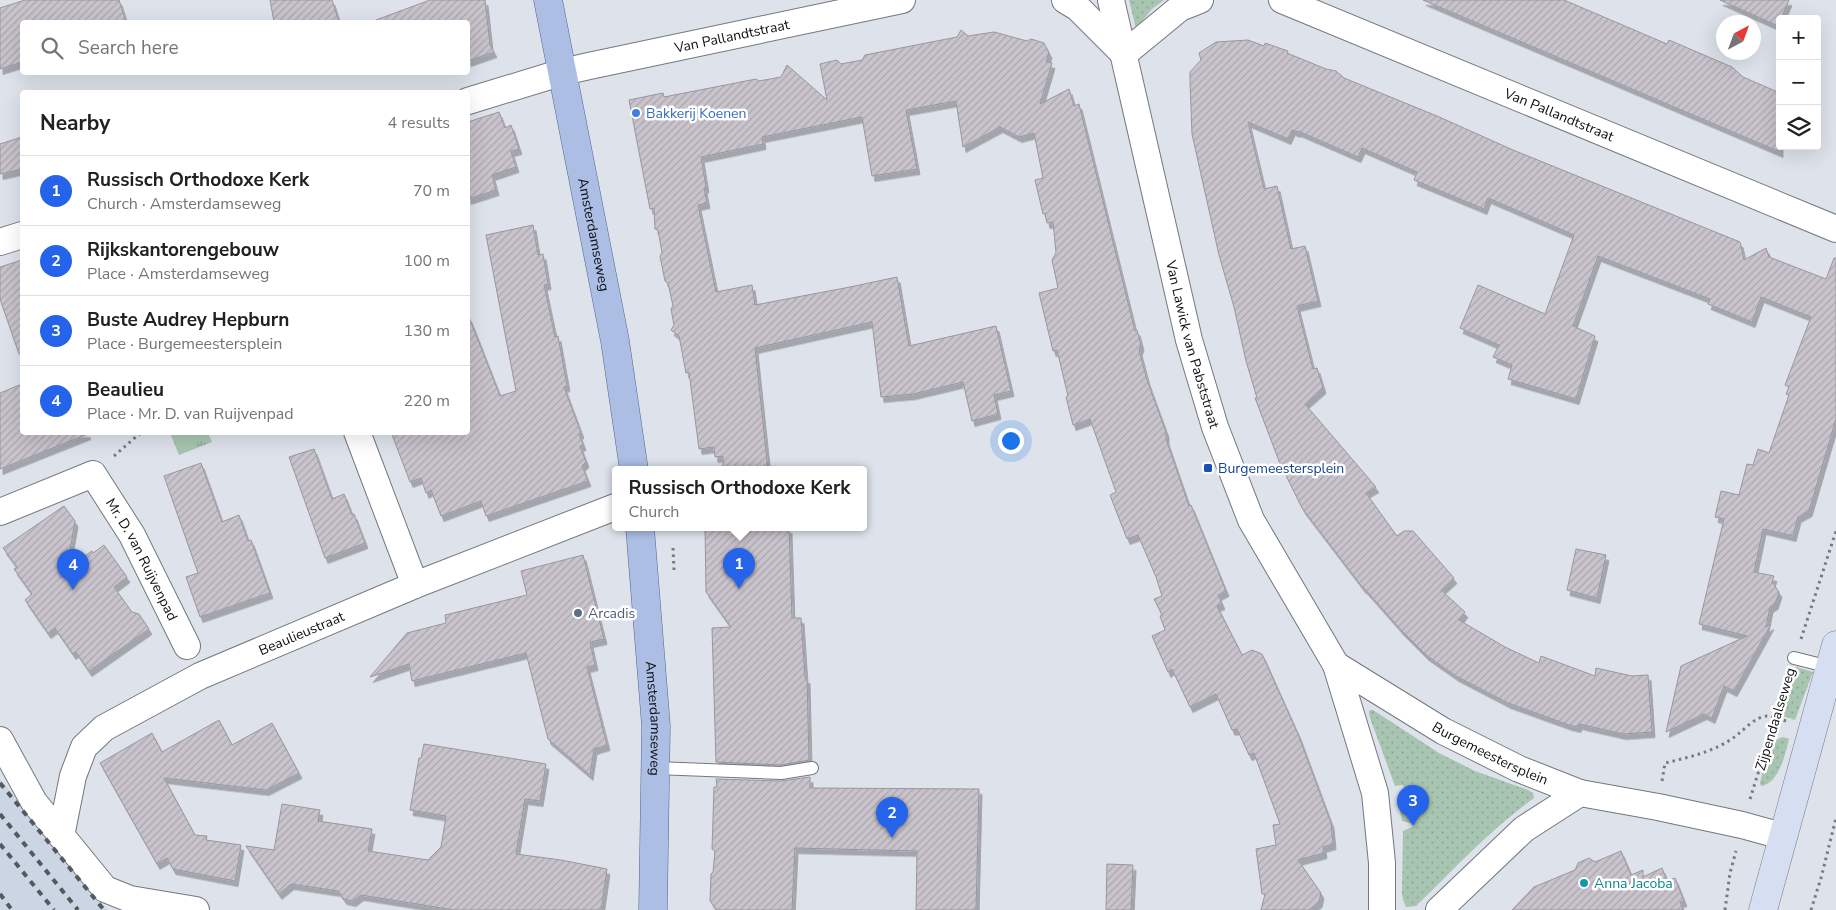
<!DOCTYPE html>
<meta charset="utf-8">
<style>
body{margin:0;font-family:"Nunito Sans",sans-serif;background:#f2f2f2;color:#202124}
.controls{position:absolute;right:15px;top:15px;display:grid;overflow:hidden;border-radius:5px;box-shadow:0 5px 20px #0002}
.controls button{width:45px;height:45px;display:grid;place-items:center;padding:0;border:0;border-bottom:1px solid #e0e0e0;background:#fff;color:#202124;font:25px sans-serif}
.compass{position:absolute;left:1716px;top:15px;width:45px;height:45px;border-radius:50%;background:#fff;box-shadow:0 5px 20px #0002;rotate:41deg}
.you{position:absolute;left:1010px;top:440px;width:18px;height:18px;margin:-12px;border:4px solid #fff;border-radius:50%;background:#1a73e8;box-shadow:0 0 0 8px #1a73e833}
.badge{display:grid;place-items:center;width:32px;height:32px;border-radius:50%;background:#2563eb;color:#fff;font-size:16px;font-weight:700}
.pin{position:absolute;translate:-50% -41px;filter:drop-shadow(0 1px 2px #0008)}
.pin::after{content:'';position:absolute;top:26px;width:18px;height:15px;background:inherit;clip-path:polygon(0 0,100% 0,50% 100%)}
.popup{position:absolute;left:612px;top:466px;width:255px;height:65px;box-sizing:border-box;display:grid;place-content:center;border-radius:5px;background:#fff;filter:drop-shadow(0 1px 4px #0005);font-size:16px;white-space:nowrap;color:#757577}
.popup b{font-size:19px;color:#202124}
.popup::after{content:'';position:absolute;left:50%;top:100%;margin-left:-10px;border:10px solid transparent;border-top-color:#fff}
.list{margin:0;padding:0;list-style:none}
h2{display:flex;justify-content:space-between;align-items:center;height:65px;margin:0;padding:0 20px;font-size:21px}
h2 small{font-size:16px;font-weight:400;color:#757577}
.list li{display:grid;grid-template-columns:32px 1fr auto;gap:15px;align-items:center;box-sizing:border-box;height:70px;padding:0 20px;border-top:1px solid #e0e0e0}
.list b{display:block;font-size:19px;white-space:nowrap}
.list p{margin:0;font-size:16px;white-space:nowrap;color:#757577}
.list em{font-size:16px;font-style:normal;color:#757577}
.icon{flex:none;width:28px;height:28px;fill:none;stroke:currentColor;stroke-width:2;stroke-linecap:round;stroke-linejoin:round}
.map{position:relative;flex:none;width:1836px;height:910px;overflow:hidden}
.search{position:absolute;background:#fff;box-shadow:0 5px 20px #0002;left:20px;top:20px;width:450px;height:55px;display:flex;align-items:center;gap:12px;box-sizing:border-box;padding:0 18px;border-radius:5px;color:#757577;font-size:19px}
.panel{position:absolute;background:#fff;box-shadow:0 5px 20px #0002;left:20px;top:90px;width:450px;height:345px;border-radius:5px}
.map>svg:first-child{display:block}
.built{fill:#ccd5e4}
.grass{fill:url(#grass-dots)}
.park{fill:url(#park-tufts)}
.building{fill:url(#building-hatch);stroke:#9b959d;filter:url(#shadow)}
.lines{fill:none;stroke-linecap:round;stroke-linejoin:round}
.lane-casing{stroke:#73787f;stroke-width:14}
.street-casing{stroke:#73787f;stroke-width:28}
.secondary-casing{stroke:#73787f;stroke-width:29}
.primary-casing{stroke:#51648f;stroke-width:29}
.path{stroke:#76797f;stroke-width:3;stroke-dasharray:2.5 4;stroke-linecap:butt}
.lane{stroke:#fff;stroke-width:12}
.street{stroke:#fff;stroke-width:26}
.secondary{stroke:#d6def2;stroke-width:28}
.primary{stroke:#adbee5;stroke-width:28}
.rail{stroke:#55585d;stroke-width:4;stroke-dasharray:6 6;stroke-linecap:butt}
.shop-dot{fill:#3f7fe0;stroke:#fff;stroke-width:2}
.transit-dot{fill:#1a4fb4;stroke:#fff;stroke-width:2}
.service-dot{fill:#5c6f8a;stroke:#fff;stroke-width:2}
.culture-dot{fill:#0f9aa8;stroke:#fff;stroke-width:2}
.labels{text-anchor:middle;stroke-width:5;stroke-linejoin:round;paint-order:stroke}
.street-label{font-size:14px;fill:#0c0e10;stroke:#fff}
.shop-label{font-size:14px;fill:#366cbe;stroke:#fff;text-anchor:start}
.transit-label{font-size:14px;fill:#164399;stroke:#fff;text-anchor:start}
.service-label{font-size:14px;fill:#4e5e75;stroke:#fff;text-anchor:start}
.culture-label{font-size:14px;fill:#0d838f;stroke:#fff;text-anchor:start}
</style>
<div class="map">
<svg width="1836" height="910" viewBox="0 0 1836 910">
<defs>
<pattern id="grass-dots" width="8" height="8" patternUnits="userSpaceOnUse" patternTransform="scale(1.25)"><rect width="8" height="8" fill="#a8c5b1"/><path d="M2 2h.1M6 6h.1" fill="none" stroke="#8fa897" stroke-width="1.8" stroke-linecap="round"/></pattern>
<pattern id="park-tufts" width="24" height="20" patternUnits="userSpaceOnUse" patternTransform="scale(1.25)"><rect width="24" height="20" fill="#a8c5b1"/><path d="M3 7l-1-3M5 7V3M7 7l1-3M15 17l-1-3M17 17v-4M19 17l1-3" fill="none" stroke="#8fa897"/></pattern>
<pattern id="building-hatch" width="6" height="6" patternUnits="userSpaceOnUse" patternTransform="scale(1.25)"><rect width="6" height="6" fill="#c9c3cb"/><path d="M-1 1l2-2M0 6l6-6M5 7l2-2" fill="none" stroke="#aba6ad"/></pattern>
<filter id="shadow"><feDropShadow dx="3" dy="5.5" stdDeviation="0" flood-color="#0004"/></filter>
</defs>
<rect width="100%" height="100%" fill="#dde2eb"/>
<path class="built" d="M 0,779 L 107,910 L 108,910 L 0,910 Z"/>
<path class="grass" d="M 1129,0 L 1164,0 L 1152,9 L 1136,29 Z
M 1796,667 L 1813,672 L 1795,720 L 1780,715 Z
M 1370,710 L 1373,710 L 1439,753 L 1475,771 L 1528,790 L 1533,793 L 1534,798 C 1491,829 1454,869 1416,906 L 1406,907 L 1403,900 L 1402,894 L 1403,831 L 1414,826 L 1414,824 L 1402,821 L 1398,800 L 1407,797 L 1403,785 L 1395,786 L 1370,718 L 1369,712 Z
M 1783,737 L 1789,739 C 1785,755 1779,783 1761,786 L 1760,783 C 1764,769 1766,741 1783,737 Z"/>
<path class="park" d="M 170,433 L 208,433 L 212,442 L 179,455 Z"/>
<path class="building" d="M 25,0 L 119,0 L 126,22 L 22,22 L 22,62 L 0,69 L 0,8 Z
M 270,0 L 332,0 L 339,22 L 274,22 Z
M 430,0 L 485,0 L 490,45 L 494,52 L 468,61 L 468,22 L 377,22 L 376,20 Z
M 1423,0 L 1564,0 L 1667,44 L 1669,40 L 1732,67 L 1743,77 L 1780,93 L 1780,152 Z
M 1720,0 L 1789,0 L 1778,26 Z
M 961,30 L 968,36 L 994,32 L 1027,41 L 1031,39 L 1044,43 L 1049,53 L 1046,62 L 1052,63 L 1040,104 L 1069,89 L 1074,106 L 1079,104 L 1135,331 L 1137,330 L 1141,345 L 1139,350 L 1147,380 L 1166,432 L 1166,439 L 1189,506 L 1191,505 L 1226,591 L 1218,595 L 1222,604 L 1217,606 L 1242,655 L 1252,650 L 1262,654 L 1298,734 L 1331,823 L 1333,844 L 1323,847 L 1324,853 L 1298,860 L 1321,893 L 1319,902 L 1309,910 L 1261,910 L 1265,894 L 1262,894 L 1256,849 L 1276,845 L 1273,825 L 1280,824 L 1254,753 L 1249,755 L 1237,729 L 1232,730 L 1216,694 L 1190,707 L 1172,669 L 1168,672 L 1152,636 L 1165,630 L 1160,616 L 1162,615 L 1154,599 L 1162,596 L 1156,577 L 1138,535 L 1127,539 L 1110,495 L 1116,492 L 1090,419 L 1073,425 L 1066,397 L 1068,396 L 1057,350 L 1053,351 L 1039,293 L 1058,288 L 1052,260 L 1056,253 L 1053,222 L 1047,223 L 1045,213 L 1043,214 L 1035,180 L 1043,178 L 1034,133 L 1019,137 L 1000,127 L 963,147 L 956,101 L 906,110 L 917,169 L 872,176 L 862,117 L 762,137 L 763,144 L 701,157 L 706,187 L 704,188 L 707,203 L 698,205 L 716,292 L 752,285 L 755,305 L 850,287 L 897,277 L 909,346 L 996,326 L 1011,391 L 994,395 L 998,414 L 972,421 L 963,382 L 913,394 L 881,397 L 872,322 L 755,348 L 768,470 L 723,470 L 723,456 L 715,457 L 714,447 L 699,449 L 689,372 L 686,373 L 679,336 L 671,330 L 674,325 L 671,309 L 673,306 L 668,283 L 665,281 L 660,256 L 662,253 L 658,230 L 655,229 L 654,208 L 650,209 L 629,100 L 663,93 L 664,97 L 756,79 L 759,81 L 781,77 L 787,65 L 827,100 L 820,64 L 837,60 L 841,64 L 862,60 L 865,55 L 957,37 Z
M 1248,40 L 1264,46 L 1265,43 L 1288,51 L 1287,53 L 1326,69 L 1336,71 L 1344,78 L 1437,116 L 1513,150 L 1740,242 L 1744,260 L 1766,248 L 1769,257 L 1826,279 L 1834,258 L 1836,258 L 1836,419 L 1809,511 L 1798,517 L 1793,536 L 1763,529 L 1754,572 L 1774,576 L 1772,582 L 1779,592 L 1775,604 L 1770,607 L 1766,627 L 1771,624 L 1734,691 L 1724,686 L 1712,718 L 1704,714 L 1666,732 L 1681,666 L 1747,636 L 1699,624 L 1724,519 L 1715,517 L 1721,491 L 1739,495 L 1747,464 L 1753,465 L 1758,449 L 1769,453 L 1789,395 L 1786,394 L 1789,387 L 1785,385 L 1811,317 L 1761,297 L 1752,322 L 1708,304 L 1710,299 L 1598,256 L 1573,326 L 1595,336 L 1576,399 L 1508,379 L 1512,365 L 1493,357 L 1499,345 L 1460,328 L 1478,285 L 1545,314 L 1574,235 L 1488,198 L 1484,209 L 1414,180 L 1417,172 L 1362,148 L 1358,157 L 1298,131 L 1298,132 L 1292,130 L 1288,139 L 1248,122 L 1264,189 L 1277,186 L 1291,249 L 1305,246 L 1318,301 L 1297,306 L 1313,369 L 1317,368 L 1323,388 L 1305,404 L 1376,487 L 1366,493 L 1397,536 L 1404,531 L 1413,531 L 1454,578 L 1441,590 L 1465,612 L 1459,620 L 1505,647 L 1539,663 L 1541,656 L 1595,676 L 1596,668 L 1632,676 L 1648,675 L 1652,732 L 1623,734 L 1579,724 L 1578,727 L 1569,725 L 1508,703 L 1456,676 L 1426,655 L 1402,631 L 1364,588 L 1363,588 L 1302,508 L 1279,461 L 1255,398 L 1257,398 L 1246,361 L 1234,307 L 1219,255 L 1192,134 L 1190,82 L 1190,72 L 1201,60 L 1199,53 L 1216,42 Z
M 499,112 L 505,128 L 511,125 L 519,149 L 511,151 L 516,167 L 492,175 L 496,190 L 468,199 L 468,122 Z
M 22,137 L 22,169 L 0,174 L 0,144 Z
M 533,225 L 538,255 L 543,254 L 548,284 L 544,285 L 555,337 L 558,336 L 567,386 L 564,387 L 581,433 L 579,434 L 583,445 L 580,446 L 586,462 L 582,466 L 588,481 L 486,516 L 481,501 L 441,516 L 431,490 L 426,493 L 421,478 L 410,482 L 391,432 L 468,432 L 468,317 L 469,317 L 500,396 L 516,391 L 486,235 Z
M 22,260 L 22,353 L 19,354 L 0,299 L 0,267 Z
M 22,384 L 22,432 L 87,432 L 88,434 L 0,469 L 0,393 Z
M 314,449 L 332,499 L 344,494 L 352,515 L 354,514 L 365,543 L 325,558 L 289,457 Z
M 201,463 L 222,522 L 239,515 L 248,541 L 251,540 L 270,593 L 200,617 L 186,577 L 198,573 L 164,476 Z
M 64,506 L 75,521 L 67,568 L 92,551 L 93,553 L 104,545 L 127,577 L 114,587 L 132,612 L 139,614 L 149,629 L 89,671 L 76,652 L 73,654 L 55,628 L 48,633 L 25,600 L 32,594 L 14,569 L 17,567 L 3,548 Z
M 705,528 L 789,528 L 792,618 L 801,618 L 805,678 L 807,678 L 809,760 L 781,765 L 716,762 L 712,628 L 731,627 L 706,592 Z
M 1576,549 L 1606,555 L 1597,598 L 1567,590 Z
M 583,555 L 604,639 L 590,642 L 595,665 L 587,667 L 607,745 L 594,749 L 590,775 L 548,739 L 526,653 L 412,681 L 409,664 L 370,677 L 407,633 L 446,623 L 445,615 L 527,595 L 521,571 Z
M 219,720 L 232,745 L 272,723 L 299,773 L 266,790 L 164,778 L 195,835 L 207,836 L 206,840 L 241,845 L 235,881 L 173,869 L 167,858 L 157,864 L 100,763 L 152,733 L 162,752 Z
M 424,744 L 546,764 L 540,801 L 525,799 L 516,854 L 561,860 L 607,869 L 601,910 L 454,910 L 361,895 L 353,901 L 344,899 L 338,891 L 291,884 L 279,894 L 246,846 L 274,850 L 282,804 L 320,810 L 318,821 L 372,829 L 368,851 L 428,860 L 441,847 L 446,816 L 410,810 L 419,758 L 421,758 Z
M 810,777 L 810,788 L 979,789 L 976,910 L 916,910 L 917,851 L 795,848 L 792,910 L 717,910 L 710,901 L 711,874 L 713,872 L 715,851 L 712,849 L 714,787 L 717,787 L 716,779 L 781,781 Z
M 1621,851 L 1631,875 L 1643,870 L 1643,877 L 1662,868 L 1667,881 L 1675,878 L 1684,901 L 1680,902 L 1683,910 L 1512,910 L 1534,887 L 1575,870 L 1578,863 L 1589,858 L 1595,862 Z
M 1107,864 L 1133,865 L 1131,910 L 1106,910 Z"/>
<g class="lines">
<defs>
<path id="lane" d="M 1794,658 L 1830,667
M 656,768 L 781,773 L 812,768"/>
<g id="street">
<path d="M 1065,0 L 1078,8 L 1124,54 L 1180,8 L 1200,0"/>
<path id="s1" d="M 1111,0 L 1189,340 L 1215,427 L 1251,520 L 1336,665 L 1375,793 L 1382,863 L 1382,910"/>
<path id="s2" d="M 1282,0 L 1836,229"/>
<path id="s3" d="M 468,101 L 563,72 L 589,66 L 902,0"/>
<path d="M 0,242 L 22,235"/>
<path d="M 357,432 L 415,585"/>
<path id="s4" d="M 0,512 L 93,474 L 132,535 L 187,646"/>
<path id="s5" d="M 1336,665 L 1443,731 L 1519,769 L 1580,793 L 1658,807 L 1742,825 L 1782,836"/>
<path d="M 0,740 L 34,802 L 105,889 L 130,899 L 196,910"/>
<path id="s6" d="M 61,836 L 73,776 L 84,747 L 104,728 L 200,676 L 415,585 L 615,507"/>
<path d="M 1439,910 L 1524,829 L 1580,793"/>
</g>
<path id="secondary" d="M 1763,910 L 1836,645"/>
<g id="primary">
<path id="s7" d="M 548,0 L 615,341 L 634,470"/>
<path id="s8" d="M 640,528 L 656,726 L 653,910"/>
</g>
</defs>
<use href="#lane" class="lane-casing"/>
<use href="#street" class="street-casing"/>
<use href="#secondary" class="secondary-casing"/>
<use href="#primary" class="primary-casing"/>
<path class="path" d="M 114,456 L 138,435 L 143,432
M 673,548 L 674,570
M 1801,639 L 1836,531
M 1662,781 L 1665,763 C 1690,757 1717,751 1737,735 C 1746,728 1755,717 1767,716 C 1773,716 1780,719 1786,721
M 1750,799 L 1788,678
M 1725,910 L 1730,873 L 1736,851
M 1811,910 L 1821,878 L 1836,818"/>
<use href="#lane" class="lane"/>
<use href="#street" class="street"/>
<use href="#secondary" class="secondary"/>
<use href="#primary" class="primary"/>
<path class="rail" d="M 0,783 L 104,910
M 0,814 L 78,910
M 0,844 L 54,910
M 0,894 L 12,910"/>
</g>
<circle class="shop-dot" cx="636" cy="113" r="5"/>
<rect class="transit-dot" x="1203" y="463" width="10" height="10" rx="2.5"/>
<circle class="service-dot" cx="578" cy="613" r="5"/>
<circle class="culture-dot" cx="1584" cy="883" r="5"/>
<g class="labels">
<g class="street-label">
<text dy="5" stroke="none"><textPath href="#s3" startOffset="272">Van Pallandtstraat</textPath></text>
<text dy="5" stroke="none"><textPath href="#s2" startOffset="300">Van Pallandtstraat</textPath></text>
<text dy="5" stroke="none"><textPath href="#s7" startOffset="239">Amsterdamseweg</textPath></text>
<text dy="5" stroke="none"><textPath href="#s1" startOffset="354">Van Lawick van Pabststraat</textPath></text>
<text dy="5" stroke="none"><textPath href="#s4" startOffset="199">Mr. D. van Ruijvenpad</textPath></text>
<text dy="5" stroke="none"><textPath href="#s6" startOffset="339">Beaulieustraat</textPath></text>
<text dy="5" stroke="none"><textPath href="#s8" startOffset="191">Amsterdamseweg</textPath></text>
<text transform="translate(1775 719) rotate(-73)" y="5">Zijpendaalseweg</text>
<text dy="5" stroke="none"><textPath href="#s5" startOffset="178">Burgemeestersplein</textPath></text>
</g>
<g class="shop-label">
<text x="646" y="118">Bakkerij Koenen</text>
</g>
<g class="transit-label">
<text x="1218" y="473">Burgemeestersplein</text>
</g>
<g class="service-label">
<text x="588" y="618">Arcadis</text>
</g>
<g class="culture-label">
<text x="1594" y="888">Anna Jacoba</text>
</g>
</g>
</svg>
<div class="controls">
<button>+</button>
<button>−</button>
<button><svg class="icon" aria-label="layers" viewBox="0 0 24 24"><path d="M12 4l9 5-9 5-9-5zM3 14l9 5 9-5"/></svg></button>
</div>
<svg class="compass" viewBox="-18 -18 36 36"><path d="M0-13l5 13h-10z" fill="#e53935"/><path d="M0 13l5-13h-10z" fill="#757577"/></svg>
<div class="you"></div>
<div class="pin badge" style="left:739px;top:589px">1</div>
<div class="popup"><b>Russisch Orthodoxe Kerk</b>Church</div>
<div class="pin badge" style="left:892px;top:838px">2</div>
<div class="pin badge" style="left:1413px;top:826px">3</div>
<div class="pin badge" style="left:73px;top:590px">4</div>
<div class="search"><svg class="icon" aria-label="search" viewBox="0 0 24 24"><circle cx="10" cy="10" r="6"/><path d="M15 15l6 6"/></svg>Search here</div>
<section class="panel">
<h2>Nearby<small>4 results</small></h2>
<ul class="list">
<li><span class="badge">1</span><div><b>Russisch Orthodoxe Kerk</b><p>Church · Amsterdamseweg</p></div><em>70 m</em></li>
<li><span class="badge">2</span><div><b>Rijkskantorengebouw</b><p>Place · Amsterdamseweg</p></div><em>100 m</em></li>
<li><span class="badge">3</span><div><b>Buste Audrey Hepburn</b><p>Place · Burgemeestersplein</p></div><em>130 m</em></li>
<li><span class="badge">4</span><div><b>Beaulieu</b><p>Place · Mr. D. van Ruijvenpad</p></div><em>220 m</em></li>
</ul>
</section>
</div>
